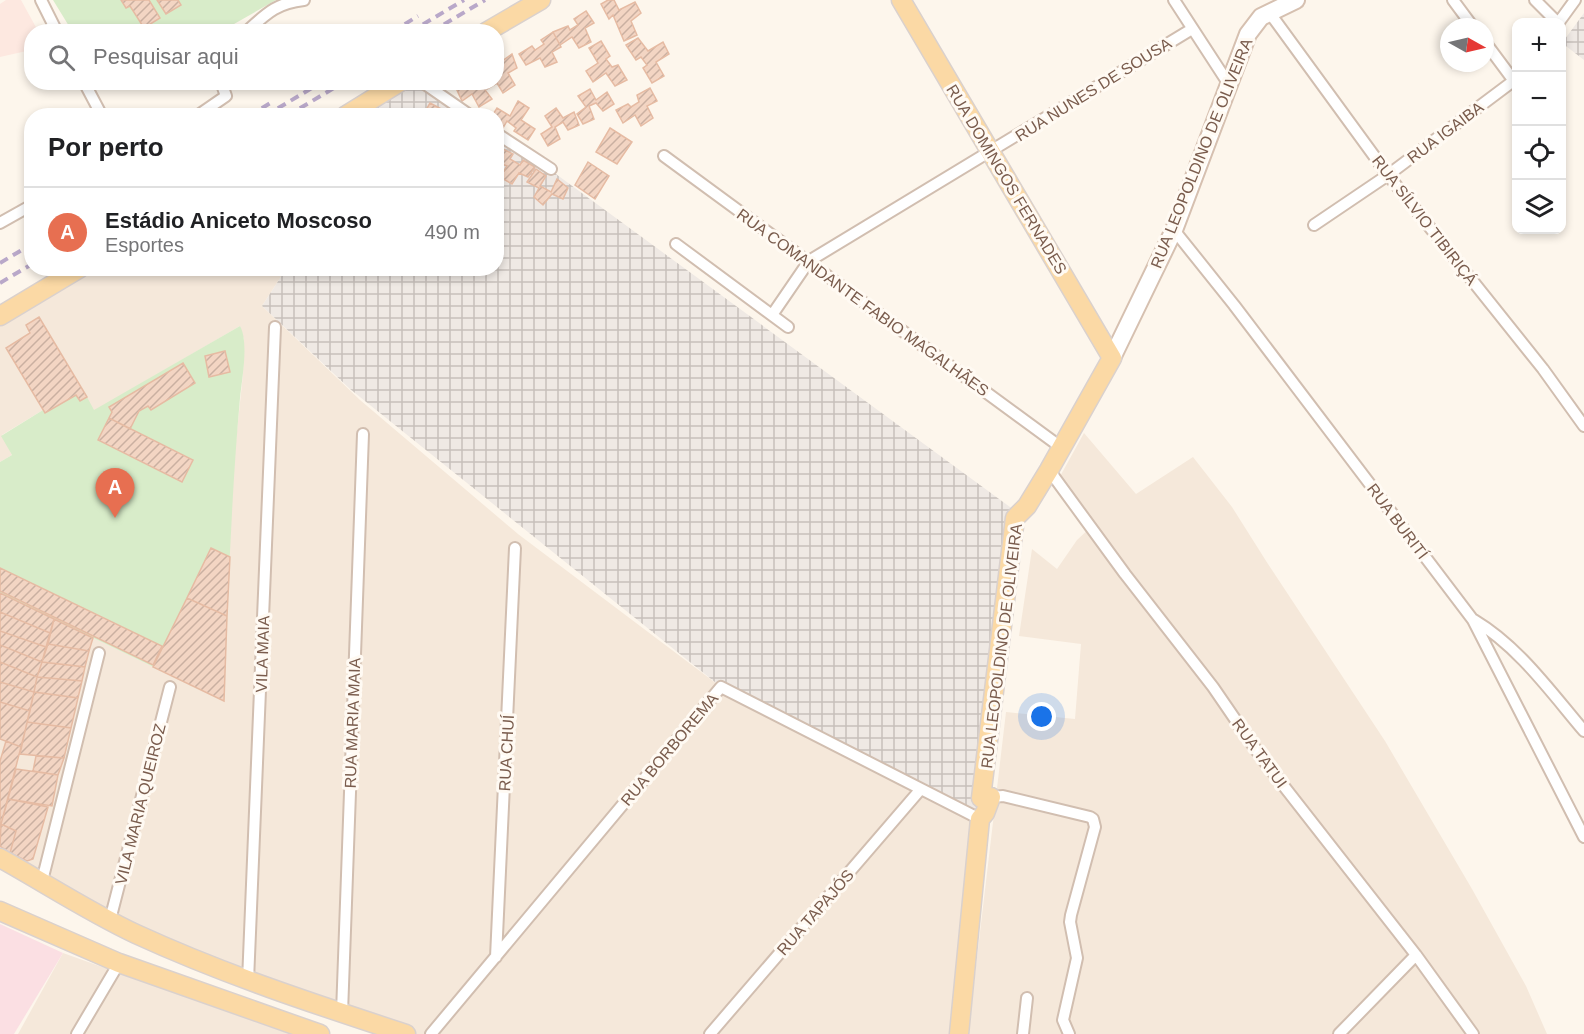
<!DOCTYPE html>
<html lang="pt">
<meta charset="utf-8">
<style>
body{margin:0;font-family:Helvetica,sans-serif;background:#f2f2f2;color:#202124}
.controls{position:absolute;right:18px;top:18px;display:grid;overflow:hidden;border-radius:12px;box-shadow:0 3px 9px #0003}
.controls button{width:54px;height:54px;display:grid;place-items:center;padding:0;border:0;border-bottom:2px solid #e0e0e0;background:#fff;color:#202124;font:30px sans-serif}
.compass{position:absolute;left:1440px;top:18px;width:54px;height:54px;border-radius:50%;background:#fff;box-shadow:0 3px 9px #0003;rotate:98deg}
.you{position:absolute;left:1042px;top:717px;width:21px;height:21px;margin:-15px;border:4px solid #fff;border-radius:50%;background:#1a73e8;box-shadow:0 0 0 9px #1a73e833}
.badge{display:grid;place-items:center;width:39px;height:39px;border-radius:50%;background:#e76f51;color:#fff;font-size:20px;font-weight:700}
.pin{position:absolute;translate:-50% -50px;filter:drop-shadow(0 2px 3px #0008)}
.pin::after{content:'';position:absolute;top:32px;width:21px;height:18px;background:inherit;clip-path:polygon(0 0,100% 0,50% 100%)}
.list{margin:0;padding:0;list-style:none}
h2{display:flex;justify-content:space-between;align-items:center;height:78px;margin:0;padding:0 24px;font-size:26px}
h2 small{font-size:20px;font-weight:400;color:#757577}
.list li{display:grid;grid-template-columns:39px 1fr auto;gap:18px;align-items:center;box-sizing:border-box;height:90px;padding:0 24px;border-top:2px solid #e0e0e0}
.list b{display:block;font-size:22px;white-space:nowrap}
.list p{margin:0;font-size:20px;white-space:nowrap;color:#757577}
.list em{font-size:20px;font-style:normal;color:#757577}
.icon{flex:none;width:33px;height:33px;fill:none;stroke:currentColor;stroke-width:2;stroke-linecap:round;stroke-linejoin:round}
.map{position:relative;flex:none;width:1584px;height:1034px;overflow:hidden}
.search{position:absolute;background:#fff;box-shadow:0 3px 9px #0003;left:24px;top:24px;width:480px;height:66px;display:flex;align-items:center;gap:15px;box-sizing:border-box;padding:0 21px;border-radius:24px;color:#757577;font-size:22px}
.panel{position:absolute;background:#fff;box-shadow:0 3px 9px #0003;left:24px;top:108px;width:480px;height:168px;border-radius:24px}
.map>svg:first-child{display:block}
.residential{fill:#f5e8da}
.commercial{fill:#fde8e0}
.industrial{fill:url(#industrial-grid)}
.medical{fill:#fbdfe3}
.park{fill:#d8ecc9}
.building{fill:url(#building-hatch);stroke:#e6bba3;stroke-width:1.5}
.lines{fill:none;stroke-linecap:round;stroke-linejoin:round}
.street-casing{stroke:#d1beb0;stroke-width:14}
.secondary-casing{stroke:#d6c0b0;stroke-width:20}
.primary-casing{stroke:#dad1cd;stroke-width:21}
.street{stroke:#fff;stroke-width:10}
.secondary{stroke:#fff;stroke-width:16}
.primary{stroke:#fbd9a5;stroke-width:18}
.rail{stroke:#b9a8c9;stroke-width:4;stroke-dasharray:9 6;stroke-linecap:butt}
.labels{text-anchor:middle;stroke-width:6;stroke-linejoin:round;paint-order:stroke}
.street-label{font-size:16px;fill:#7a5c4d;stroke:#fffaf3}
</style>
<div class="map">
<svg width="1584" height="1034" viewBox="0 0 1584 1034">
<defs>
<pattern id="industrial-grid" width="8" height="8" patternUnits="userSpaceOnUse" patternTransform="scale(1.5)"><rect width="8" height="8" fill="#efe9e4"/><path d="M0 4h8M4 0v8" fill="none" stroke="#c7c0bb"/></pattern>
<pattern id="building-hatch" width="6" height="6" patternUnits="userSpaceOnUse" patternTransform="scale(1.5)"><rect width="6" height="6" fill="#f3d5c3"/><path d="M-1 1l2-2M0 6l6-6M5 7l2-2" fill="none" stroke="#cab0a1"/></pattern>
</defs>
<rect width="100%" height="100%" fill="#fdf6ec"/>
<path class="residential" d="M 80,269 L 286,269 L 262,306 L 360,400 L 518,534 L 721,687 L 980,819 L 958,1034 L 406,1034 L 248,981 L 0,857 L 0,593 L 224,701 L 232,479 L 243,374 L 244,340 L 240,326 L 94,411 L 80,401 L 45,413 L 43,410 L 2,435 L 12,455 L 0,462 L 0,318 Z
M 1084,433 L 1136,494 L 1193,457 L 1232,507 L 1268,564 L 1385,741 L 1472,889 L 1526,986 L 1547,1034 L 968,1034 L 1006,712 L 1075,719 L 1081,644 L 1019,636 L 1032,549 L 1057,569 L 1077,540 L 1092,526 L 1058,480 Z
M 63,953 L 290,1034 L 18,1034 Z"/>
<path class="commercial" d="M 6,0 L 21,0 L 38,31 L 32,32 L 31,50 L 0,57 L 0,4 Z"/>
<path class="industrial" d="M 1584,13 L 1584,60 L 1562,43 Z
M 421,82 L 471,116 L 354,116 Z
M 497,133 L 530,155 L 1025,518 L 991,796 L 980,819 L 721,687 L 350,389 L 262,306 L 286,269 L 496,268 Z"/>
<path class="medical" d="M 0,924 L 63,953 L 14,1034 L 0,1034 Z"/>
<path class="park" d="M 53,0 L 276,0 L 220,32 L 72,31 Z
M 240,326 C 249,342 242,379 240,398 C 231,499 228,600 224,701 L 0,593 L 0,462 L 12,455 L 1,436 L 43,410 L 45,413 L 76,395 L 80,401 L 87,397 L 94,410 Z"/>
<path class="building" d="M 121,0 L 149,0 L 160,18 L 144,28 L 130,6 L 126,8 Z
M 157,0 L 178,0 L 181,5 L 166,14 Z
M 608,0 L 614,0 L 619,10 L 635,2 L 641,13 L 631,21 L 637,35 L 624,41 L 613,15 L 609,19 L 601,4 Z
M 586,11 L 594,23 L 585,28 L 591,42 L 579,48 L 572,37 L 560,45 L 553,32 L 568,26 L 570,30 L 578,25 L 574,19 Z
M 553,32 L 561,47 L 552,52 L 557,62 L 545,67 L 540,58 L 526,65 L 519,54 L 532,46 L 535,50 L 544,44 L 541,40 Z
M 638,38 L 648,51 L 663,42 L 669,54 L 656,62 L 664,76 L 652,83 L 643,68 L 647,65 L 641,57 L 636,60 L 626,45 Z
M 601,41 L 610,56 L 606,59 L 612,67 L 618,65 L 627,80 L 615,86 L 606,73 L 593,82 L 586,71 L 598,63 L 589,48 Z
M 512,54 L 517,68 L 508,73 L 515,85 L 503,93 L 497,83 L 487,89 L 482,82 L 496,82 L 496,72 L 501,69 L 498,64 Z
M 464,82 L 468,82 L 471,87 L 479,82 L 492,99 L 479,107 L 472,94 L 462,101 L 456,88 Z
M 650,88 L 657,101 L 647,106 L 653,118 L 641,126 L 635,115 L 623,123 L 616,110 L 628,104 L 631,107 L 639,102 L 637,95 Z
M 590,89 L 596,100 L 607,92 L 614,104 L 603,111 L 596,103 L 589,106 L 594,119 L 583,124 L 577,114 L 586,107 L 578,96 Z
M 518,101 L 529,108 L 521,120 L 535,129 L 528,140 L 514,131 L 516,128 L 507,121 L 503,128 L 496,123 L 496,116 L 492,116 L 497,108 L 510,116 Z
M 430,103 L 445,111 L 442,114 L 444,116 L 423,115 Z
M 556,108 L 563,118 L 574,112 L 579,125 L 568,130 L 563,122 L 555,127 L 560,139 L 548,146 L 541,134 L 552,127 L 545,116 Z
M 610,128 L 632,142 L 617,164 L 596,152 Z
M 501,148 L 513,154 L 510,159 L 520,165 L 523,160 L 535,167 L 528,177 L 519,173 L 512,184 L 500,177 L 507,166 L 496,162 L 496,156 Z
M 588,162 L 609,176 L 595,199 L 575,185 Z
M 536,169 L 546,176 L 540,186 L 551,192 L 557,179 L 568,188 L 563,199 L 552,194 L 543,205 L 534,197 L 539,188 L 527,182 Z
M 39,317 L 87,397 L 80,401 L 76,395 L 45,413 L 6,348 L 30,333 L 26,325 Z
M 225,351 L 230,372 L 209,377 L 205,356 Z
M 183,363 L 195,383 L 151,410 L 148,406 L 139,411 L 130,429 L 109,418 L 112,412 L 109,407 Z
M 109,418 L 193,460 L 182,482 L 98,440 Z
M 211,548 L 230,557 L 227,616 L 187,598 Z
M 0,568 L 162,646 L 153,665 L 0,591 Z
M 0,593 L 54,619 L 50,633 L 0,612 Z
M 187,598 L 227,616 L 224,701 L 153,667 Z
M 0,612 L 50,633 L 46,647 L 0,631 Z
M 54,619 L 93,638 L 89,651 L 48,644 Z
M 0,631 L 46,647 L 42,662 L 0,645 Z
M 48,644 L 89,651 L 85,667 L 42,662 Z
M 0,645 L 42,662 L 37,677 L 0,662 Z
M 0,662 L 37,677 L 34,692 L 0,682 Z
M 42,662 L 85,667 L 82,681 L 37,677 Z
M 37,677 L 82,681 L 78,698 L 34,692 Z
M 0,682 L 34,692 L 30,711 L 0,702 Z
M 34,692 L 78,698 L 71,728 L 27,722 Z
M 0,702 L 30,711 L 21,747 L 0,739 Z
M 27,722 L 71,728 L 64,758 L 20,754 Z
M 6,741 L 21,747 L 0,828 L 0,761 Z
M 36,756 L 64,758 L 58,775 L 33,771 Z
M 16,769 L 58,775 L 52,806 L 8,799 Z
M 8,799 L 48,807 L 33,859 L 27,861 L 10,853 L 16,831 L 1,824 Z
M 1,824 L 16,831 L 10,853 L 0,846 Z"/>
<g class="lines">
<defs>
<path id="street" d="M 41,0 L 57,32
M 1174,0 L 1228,83
M 1453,0 L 1473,27
M 1535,0 L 1557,22
M 1269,12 L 1388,175 L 1543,369 L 1584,426
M 1559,22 L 1575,0
M 246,32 C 266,14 276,3 304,0
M 1485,42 L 1514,81
M 84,82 L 102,116
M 422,82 L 471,116
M 197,116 L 226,96 L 221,82
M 496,133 L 551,169
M 664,156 L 1062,448
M 0,223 L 32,205
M 1314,225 L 1388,175 L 1516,79
M 1174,230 L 1234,305 L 1473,620 L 1584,837
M 676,244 L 788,327
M 772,315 L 809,261 L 1192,29
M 1049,470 L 1125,574 L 1213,687 L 1261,757 L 1416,955 L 1473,1034
M 1474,620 C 1519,647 1550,691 1584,731
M 991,797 L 1003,796 L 1090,817 L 1093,819 L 1095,827 L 1071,915 L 1070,922 L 1077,958 L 1063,1020 L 1069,1034
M 42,881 L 99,653
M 110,920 L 170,687
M 496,957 L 515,548
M 248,981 L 275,327
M 342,1013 L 363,434
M 77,1034 L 119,963
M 431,1034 L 721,687 L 980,819
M 710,1034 L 920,790
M 1023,1034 L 1027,998
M 1339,1034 L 1416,955"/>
<path id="secondary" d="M 1112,358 L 1174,230 L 1248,34 L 1261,17 L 1296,0"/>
<path id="primary" d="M 901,0 L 1112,358 L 1049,470 L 1027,506 L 1015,518 L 981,798 L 991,797 L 985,813 L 980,819 L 959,1034
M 486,32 L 541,0
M 345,116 L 400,82
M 0,316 L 80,268
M 0,858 C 45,883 89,912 136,934 C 223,974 314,1004 406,1034
M 0,911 L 119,963 L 320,1034"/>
</defs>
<use href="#street" class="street-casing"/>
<use href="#secondary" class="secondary-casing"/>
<use href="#primary" class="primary-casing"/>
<use href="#street" class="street"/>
<use href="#secondary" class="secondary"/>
<use href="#primary" class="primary"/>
<path class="rail" d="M 392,32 L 418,16
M 410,32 L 464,0
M 431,32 L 485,0
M 249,116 L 272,102
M 265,116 L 322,82
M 287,116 L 344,82
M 0,263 L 32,244
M 0,283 L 32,264"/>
</g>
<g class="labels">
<g class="street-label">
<text transform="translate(1093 89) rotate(-32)" y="6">RUA NUNES DE SOUSA</text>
<text transform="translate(1445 132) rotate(-37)" y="6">RUA IGAIBA</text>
<text transform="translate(1201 153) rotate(-68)" y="6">RUA LEOPOLDINO DE OLIVEIRA</text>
<text transform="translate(1007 179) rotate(59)" y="6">RUA DOMINGOS FERNADES</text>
<text transform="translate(1425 220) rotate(52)" y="6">RUA SÍLVIO TIBIRIÇÁ</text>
<text transform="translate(863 302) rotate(36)" y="6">RUA COMANDANTE FABIO MAGALHÃES</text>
<text transform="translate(1398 521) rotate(53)" y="6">RUA BURITÍ</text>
<text transform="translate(1001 646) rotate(-83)" y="6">RUA LEOPOLDINO DE OLIVEIRA</text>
<text transform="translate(262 654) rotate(-88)" y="6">VILA MAIA</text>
<text transform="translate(352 723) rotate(-88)" y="6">RUA MARIA MAIA</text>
<text transform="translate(669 749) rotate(-50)" y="6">RUA BORBOREMA</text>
<text transform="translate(506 753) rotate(-87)" y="6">RUA CHUÍ</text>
<text transform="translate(1260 753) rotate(54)" y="6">RUA TATUI</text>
<text transform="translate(140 804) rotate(-76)" y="6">VILA MARIA QUEIROZ</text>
<text transform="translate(815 912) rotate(-49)" y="6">RUA TAPAJÓS</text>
</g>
</g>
</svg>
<div class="controls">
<button>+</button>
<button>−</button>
<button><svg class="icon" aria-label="locate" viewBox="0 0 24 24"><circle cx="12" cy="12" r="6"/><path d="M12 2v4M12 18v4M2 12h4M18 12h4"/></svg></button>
<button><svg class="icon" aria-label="layers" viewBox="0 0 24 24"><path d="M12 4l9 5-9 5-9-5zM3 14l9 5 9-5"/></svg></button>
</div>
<svg class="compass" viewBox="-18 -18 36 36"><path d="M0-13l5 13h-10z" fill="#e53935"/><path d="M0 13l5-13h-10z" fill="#757577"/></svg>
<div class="you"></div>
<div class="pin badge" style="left:115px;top:518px">A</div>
<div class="search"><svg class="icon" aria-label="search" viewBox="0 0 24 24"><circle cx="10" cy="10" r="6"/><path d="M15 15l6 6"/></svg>Pesquisar aqui</div>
<section class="panel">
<h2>Por perto<small></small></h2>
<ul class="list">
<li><span class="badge">A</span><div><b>Estádio Aniceto Moscoso</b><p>Esportes</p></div><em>490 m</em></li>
</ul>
</section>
</div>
